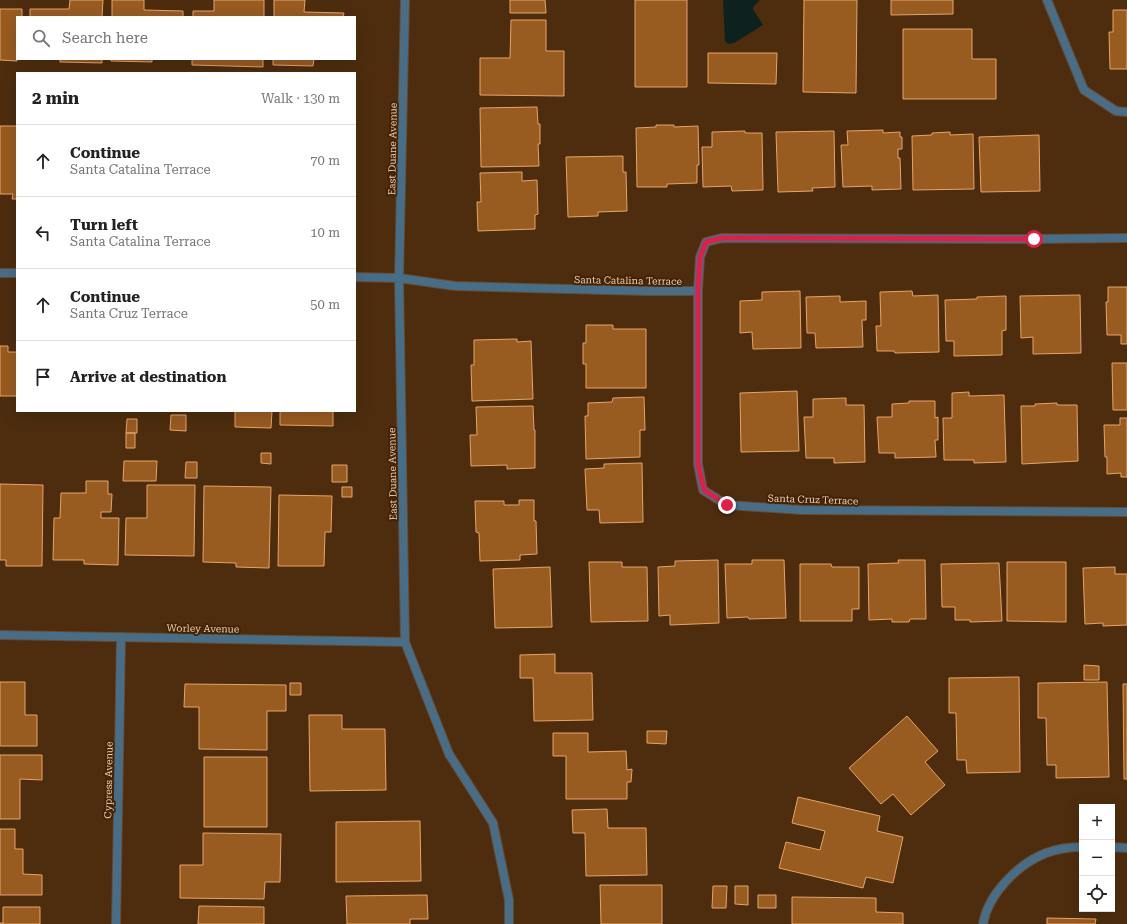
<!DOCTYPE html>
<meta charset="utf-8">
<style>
body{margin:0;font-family:"Roboto Serif",serif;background:#f2f2f2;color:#222}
.controls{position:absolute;right:12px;bottom:12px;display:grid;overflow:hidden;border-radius:0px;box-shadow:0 4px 16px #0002}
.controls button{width:36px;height:36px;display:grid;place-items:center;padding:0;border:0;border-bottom:1px solid #e0e0e0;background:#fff;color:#222;font:20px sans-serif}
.stop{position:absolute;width:12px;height:12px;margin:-9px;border:3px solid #e11d48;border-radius:50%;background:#fff}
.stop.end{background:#e11d48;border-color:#fff;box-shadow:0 1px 4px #0008}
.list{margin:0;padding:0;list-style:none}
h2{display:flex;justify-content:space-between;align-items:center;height:52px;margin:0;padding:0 16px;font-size:17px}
h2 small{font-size:13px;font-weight:400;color:#767676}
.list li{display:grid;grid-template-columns:26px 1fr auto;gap:12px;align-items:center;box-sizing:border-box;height:72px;padding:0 16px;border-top:1px solid #e0e0e0}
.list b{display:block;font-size:15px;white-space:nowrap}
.list p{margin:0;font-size:13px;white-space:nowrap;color:#767676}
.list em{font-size:13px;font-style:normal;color:#767676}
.icon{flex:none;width:22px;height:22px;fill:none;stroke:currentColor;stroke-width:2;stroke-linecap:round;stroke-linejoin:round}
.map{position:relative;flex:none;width:1127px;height:924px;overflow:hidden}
.search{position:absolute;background:#fff;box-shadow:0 4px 16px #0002;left:16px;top:16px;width:340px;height:44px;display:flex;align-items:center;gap:10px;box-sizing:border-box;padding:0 14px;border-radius:0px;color:#767676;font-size:15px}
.panel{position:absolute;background:#fff;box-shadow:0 4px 16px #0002;left:16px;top:72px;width:340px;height:340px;border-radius:0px}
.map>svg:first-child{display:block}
.water{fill:#0d221e}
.building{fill:#985b20;stroke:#e6a46b}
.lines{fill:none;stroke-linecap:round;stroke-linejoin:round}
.street-casing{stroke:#6b4a2c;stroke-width:10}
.street{stroke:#476e89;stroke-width:8}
.route{stroke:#e11d48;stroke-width:5}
.labels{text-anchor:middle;stroke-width:4;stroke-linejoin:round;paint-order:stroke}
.street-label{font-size:10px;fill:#f1ceb2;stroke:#422303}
</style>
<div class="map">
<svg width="1127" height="924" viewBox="0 0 1127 924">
<rect width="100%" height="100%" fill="#4d2d0e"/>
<path class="water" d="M 723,0 L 760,0 L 754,6 L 753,9 L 763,25 L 734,43 L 728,44 L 725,41 Z"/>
<path class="building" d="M 70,0 L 103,0 L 102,17 L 30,17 L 30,9 L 69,9 Z
M 112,0 L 144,0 L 144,10 L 183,11 L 183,17 L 112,17 Z
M 214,0 L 264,0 L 264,17 L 193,17 L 193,11 L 214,11 Z
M 274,0 L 305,0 L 304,12 L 344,13 L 343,17 L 274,17 Z
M 510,0 L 545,0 L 546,13 L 510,13 Z
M 635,0 L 687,0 L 687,87 L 635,87 Z
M 804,0 L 857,0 L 856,93 L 803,92 Z
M 891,0 L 953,0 L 953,14 L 891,15 Z
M 0,9 L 22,9 L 22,17 L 17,17 L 17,61 L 0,60 Z
M 1113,10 L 1127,10 L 1127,69 L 1110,69 L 1109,32 L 1113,32 Z
M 511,20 L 546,20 L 546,51 L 564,51 L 564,96 L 480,95 L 480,58 L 510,58 Z
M 903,29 L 972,29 L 972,59 L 996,59 L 996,99 L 903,99 Z
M 708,53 L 777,53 L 776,84 L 708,83 Z
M 60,59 L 102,59 L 102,63 L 60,62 Z
M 111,59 L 152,59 L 152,62 L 111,61 Z
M 192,59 L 263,59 L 263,67 L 192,65 Z
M 273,59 L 314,59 L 313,66 L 273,65 Z
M 537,107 L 538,124 L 540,124 L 540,144 L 538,144 L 539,166 L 481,167 L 480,108 Z
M 656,125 L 674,125 L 674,127 L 698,126 L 699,165 L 697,165 L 697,183 L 667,184 L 667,187 L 637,187 L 636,128 L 656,127 Z
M 0,126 L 17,126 L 17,199 L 12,199 L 13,194 L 0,194 Z
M 883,130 L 883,133 L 900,132 L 900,137 L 902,137 L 902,149 L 898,149 L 898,158 L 900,158 L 901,189 L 872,190 L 872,186 L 843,187 L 841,145 L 848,145 L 847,131 Z
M 745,131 L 745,133 L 762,133 L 763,190 L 732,191 L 731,186 L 703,187 L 702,147 L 712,147 L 712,132 Z
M 834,131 L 835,187 L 812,188 L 813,191 L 778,192 L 776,132 Z
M 950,132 L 950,135 L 973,134 L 974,189 L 913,190 L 912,136 L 932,135 L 932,133 Z
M 1039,135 L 1040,191 L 981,192 L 979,137 Z
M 623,156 L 623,172 L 626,172 L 627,211 L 598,212 L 598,216 L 568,217 L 566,157 Z
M 522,172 L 522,181 L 537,180 L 538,214 L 535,215 L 535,229 L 478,231 L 477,202 L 481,202 L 480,173 Z
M 1108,287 L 1127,287 L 1127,344 L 1121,344 L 1121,335 L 1107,335 L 1106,302 L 1108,302 Z
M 800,291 L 801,348 L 753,349 L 752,332 L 740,333 L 740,301 L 762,300 L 762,292 Z
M 912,291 L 913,296 L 938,295 L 939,352 L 895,353 L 894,351 L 877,351 L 876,326 L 881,326 L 880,292 Z
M 1080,295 L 1081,353 L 1033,354 L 1033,337 L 1021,338 L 1020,296 Z
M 840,296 L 840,302 L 866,301 L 866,320 L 862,320 L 863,347 L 816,348 L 815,333 L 807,333 L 806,297 Z
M 1006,296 L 1006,330 L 1002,331 L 1002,355 L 954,356 L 954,341 L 946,341 L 945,300 L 977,299 L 977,297 Z
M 586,325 L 613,325 L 613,329 L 646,329 L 646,388 L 586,388 L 586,364 L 583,364 L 583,343 L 586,343 Z
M 517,339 L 517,342 L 531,341 L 533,399 L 472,401 L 471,365 L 474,365 L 474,340 Z
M 0,346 L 8,346 L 8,352 L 17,352 L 17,396 L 0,396 Z
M 1112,363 L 1127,363 L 1127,410 L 1113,410 Z
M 797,391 L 799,451 L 741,452 L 740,393 Z
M 969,392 L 969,396 L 1004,395 L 1006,462 L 974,463 L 974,460 L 944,460 L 943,418 L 952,418 L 952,393 Z
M 644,397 L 645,430 L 640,430 L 640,457 L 586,459 L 585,416 L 588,416 L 588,403 L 612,402 L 613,398 Z
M 846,398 L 846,405 L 864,405 L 865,462 L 834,463 L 834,458 L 806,458 L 804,417 L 813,417 L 813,399 Z
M 909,401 L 935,401 L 935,418 L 938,417 L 938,440 L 935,440 L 936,457 L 895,458 L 895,453 L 879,453 L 877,417 L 892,417 L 892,404 L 909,403 Z
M 1057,403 L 1057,405 L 1077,405 L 1078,461 L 1022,464 L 1021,406 L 1035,406 L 1035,404 Z
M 533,406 L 534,430 L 535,430 L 535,468 L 507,469 L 507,465 L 471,466 L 470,435 L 477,435 L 476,407 Z
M 235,411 L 272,411 L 271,428 L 235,427 Z
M 280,411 L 333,411 L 333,426 L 280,425 Z
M 171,415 L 186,415 L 186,431 L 170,430 Z
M 1120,418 L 1127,418 L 1127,477 L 1121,477 L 1121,473 L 1107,474 L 1107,457 L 1105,457 L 1104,425 L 1120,425 Z
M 127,419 L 137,419 L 137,433 L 126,433 Z
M 126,433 L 135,433 L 135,448 L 126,448 Z
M 261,453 L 271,453 L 271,464 L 261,463 Z
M 124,461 L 157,461 L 156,481 L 123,481 Z
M 186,462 L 197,462 L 197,478 L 185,478 Z
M 642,463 L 643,522 L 600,523 L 599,510 L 587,510 L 585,469 L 604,468 L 604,464 Z
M 332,465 L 347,465 L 347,482 L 332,482 Z
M 86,481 L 108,481 L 108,494 L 112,494 L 111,512 L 101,512 L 101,518 L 119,518 L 118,565 L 84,564 L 84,560 L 53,560 L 54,518 L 60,518 L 61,493 L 86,493 Z
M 0,484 L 43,485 L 42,566 L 6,566 L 6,560 L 0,560 Z
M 147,485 L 195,485 L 194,556 L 125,555 L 126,518 L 147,518 Z
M 204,486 L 271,487 L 269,568 L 236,567 L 236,563 L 203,562 Z
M 342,487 L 352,487 L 352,497 L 342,497 Z
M 279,495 L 332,496 L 331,532 L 325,532 L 324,566 L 278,566 Z
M 519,500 L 534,500 L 534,521 L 536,521 L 537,554 L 520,555 L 520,560 L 480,561 L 479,533 L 476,532 L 475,501 L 504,501 L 504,505 L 519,505 Z
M 718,560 L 719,623 L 670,625 L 670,615 L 659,616 L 658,567 L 675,566 L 675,561 Z
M 752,560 L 784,560 L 786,618 L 749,619 L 748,617 L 727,618 L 725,564 L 752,564 Z
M 898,560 L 925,560 L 926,619 L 910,619 L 909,622 L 892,622 L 892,619 L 869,620 L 868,564 L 899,563 Z
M 589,562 L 622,562 L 622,567 L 647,567 L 648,621 L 591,622 Z
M 1007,562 L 1066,562 L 1066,622 L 1007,621 Z
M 999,563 L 1002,621 L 970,622 L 970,620 L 955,620 L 955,607 L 942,607 L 941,564 Z
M 800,564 L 831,564 L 832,567 L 859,567 L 859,609 L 852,609 L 852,621 L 800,621 Z
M 550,567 L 552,627 L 495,628 L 493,569 Z
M 1115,567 L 1115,574 L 1127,574 L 1127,625 L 1103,626 L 1103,623 L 1085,624 L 1083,568 Z
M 555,654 L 555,673 L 592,673 L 593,720 L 534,721 L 533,678 L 520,678 L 520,655 Z
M 1084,665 L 1099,666 L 1099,680 L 1084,680 Z
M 1019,677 L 1020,772 L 967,773 L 966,760 L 957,760 L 956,713 L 949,713 L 949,678 Z
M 0,682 L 25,682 L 25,715 L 37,715 L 37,746 L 0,746 Z
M 1107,682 L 1109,777 L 1056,778 L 1056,765 L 1047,765 L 1046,718 L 1038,718 L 1038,683 Z
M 290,683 L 301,683 L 301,695 L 290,695 Z
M 185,684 L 286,685 L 286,711 L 267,711 L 267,750 L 199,749 L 199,707 L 184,707 Z
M 1123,684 L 1127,684 L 1127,779 L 1124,779 Z
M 309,715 L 342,715 L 342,729 L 385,729 L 386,790 L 310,791 Z
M 907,716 L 938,751 L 925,762 L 945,785 L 911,815 L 893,794 L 881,804 L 849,768 Z
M 647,731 L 667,731 L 666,744 L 647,743 Z
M 553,733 L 588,733 L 588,752 L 626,751 L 627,770 L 632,769 L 631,782 L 627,782 L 627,799 L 566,799 L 566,756 L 553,756 Z
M 0,755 L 42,755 L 42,780 L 20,779 L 20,819 L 0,819 Z
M 204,757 L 267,757 L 267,827 L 204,827 Z
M 798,797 L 880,816 L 877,831 L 903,837 L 893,883 L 866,877 L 863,888 L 779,868 L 786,842 L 820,850 L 825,831 L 792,823 Z
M 607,809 L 608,828 L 646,828 L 647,875 L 586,876 L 585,833 L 573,833 L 572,810 Z
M 420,821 L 421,881 L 336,882 L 336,822 Z
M 0,829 L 15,829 L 15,849 L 23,849 L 23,874 L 42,875 L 42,895 L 0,895 Z
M 203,833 L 281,834 L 280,882 L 265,882 L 264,899 L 180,898 L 180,865 L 203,865 Z
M 600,885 L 662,885 L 662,924 L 601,924 Z
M 713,886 L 727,886 L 726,908 L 712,908 Z
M 735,886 L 748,886 L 748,905 L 735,904 Z
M 427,895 L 428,919 L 410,919 L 410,924 L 347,924 L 346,896 Z
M 758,895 L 776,895 L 776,908 L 758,908 Z
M 792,897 L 876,898 L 876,912 L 903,913 L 903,924 L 792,924 Z
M 199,906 L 264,907 L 264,924 L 198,924 Z
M 3,907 L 40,907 L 40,924 L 0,924 L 0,923 L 3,923 Z
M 1047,918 L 1096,919 L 1095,924 L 1047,924 Z"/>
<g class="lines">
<defs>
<path id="street" d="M 405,0 L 399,278 L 405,642 L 449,754 L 493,823 L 509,900 L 509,924
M 1047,0 L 1084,90 L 1116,111 L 1127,112
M 1127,238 L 1034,239 L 722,238 L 706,242 L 700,257 L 698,291 L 698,464 L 703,490 L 727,505 L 802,510 L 1127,512
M 0,273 L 17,273
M 355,277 L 399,278 L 455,286 L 646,291 L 698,291
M 0,635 L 405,642
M 1112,847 L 1127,848
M 116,924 L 121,637
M 983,924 C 988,894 1018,864 1046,853 C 1057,849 1070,847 1082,847"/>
</defs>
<use href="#street" class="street-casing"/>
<use href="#street" class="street"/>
</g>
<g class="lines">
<path class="route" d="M 727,505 L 704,490 L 698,464 L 698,291 L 700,257 L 706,242 L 722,238 L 759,238 L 1034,239"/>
</g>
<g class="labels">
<g class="street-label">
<text transform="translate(392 149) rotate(-89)" y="4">East Duane Avenue</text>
<text transform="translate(628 280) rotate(1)" y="4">Santa Catalina Terrace</text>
<text transform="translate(392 474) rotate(-91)" y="4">East Duane Avenue</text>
<text transform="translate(813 499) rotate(2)" y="4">Santa Cruz Terrace</text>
<text transform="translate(203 628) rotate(1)" y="4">Worley Avenue</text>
<text transform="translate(108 780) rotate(-89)" y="4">Cypress Avenue</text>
</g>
</g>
</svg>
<div class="controls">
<button>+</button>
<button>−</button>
<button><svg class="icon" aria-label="locate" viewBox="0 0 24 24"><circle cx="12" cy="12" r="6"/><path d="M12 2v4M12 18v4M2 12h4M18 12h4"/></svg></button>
</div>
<div class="stop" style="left:1034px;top:239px"></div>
<div class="stop end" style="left:727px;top:505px"></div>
<div class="search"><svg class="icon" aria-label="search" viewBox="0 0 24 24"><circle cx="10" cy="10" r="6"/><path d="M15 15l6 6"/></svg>Search here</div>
<section class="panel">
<h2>2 min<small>Walk · 130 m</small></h2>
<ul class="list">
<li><svg class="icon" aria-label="ahead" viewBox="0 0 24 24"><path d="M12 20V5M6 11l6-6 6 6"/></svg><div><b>Continue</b><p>Santa Catalina Terrace</p></div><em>70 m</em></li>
<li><svg class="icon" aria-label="left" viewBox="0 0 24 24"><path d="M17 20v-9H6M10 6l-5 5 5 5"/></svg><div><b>Turn left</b><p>Santa Catalina Terrace</p></div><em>10 m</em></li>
<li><svg class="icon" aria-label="ahead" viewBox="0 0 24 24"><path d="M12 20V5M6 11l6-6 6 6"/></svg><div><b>Continue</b><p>Santa Cruz Terrace</p></div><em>50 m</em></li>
<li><svg class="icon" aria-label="arrive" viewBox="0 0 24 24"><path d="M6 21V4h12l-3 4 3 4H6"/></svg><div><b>Arrive at destination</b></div></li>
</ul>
</section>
</div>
